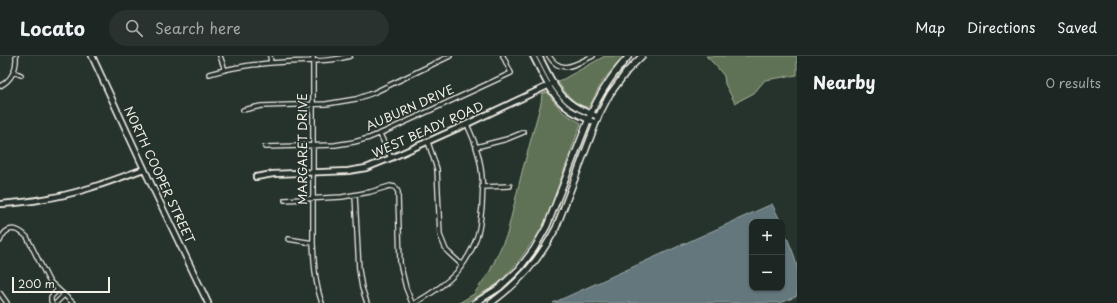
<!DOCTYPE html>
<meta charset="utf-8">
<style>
body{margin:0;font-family:"Playpen Sans",sans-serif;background:#29322f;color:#f1f3f6}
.controls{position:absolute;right:12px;bottom:12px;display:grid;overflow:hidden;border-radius:8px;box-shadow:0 1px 3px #0004}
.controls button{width:36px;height:36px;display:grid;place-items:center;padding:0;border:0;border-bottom:1px solid #3a4340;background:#1c2622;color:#f1f3f6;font:20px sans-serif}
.scale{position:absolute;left:12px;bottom:10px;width:98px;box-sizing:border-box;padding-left:4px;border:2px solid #f4f1e8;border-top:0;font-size:11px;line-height:14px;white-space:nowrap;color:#f4f1e8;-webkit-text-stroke:3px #26332d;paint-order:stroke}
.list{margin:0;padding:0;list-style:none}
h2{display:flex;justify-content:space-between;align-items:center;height:52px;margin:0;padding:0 16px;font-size:17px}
h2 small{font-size:13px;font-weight:400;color:#a0a5a5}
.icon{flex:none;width:22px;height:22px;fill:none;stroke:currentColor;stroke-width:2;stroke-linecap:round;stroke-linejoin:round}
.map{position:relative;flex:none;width:797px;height:247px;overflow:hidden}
header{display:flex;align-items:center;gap:24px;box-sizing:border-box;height:56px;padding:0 20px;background:#1c2622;border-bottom:1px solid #3a4340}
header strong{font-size:19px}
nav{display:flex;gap:22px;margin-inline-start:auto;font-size:14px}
.search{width:280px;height:36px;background:#29322f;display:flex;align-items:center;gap:10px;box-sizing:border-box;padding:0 14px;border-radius:22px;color:#a0a5a5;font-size:15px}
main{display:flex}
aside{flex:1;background:#1c2622}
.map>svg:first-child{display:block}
.green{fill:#5f7255;stroke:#aab29e}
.water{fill:#63777d;stroke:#9da8a8}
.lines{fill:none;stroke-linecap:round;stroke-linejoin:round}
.minor-casing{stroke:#f4f1e8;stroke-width:6}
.tertiary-casing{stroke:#f4f1e8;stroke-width:8}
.secondary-casing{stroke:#f4f1e8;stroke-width:8}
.minor{stroke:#26332d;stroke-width:3.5}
.tertiary{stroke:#26332d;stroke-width:4.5}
.secondary{stroke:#26332d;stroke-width:5}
.labels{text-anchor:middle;stroke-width:3.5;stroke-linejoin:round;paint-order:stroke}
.street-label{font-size:12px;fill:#f4f1e8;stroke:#26332d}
</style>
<header>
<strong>Locato</strong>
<div class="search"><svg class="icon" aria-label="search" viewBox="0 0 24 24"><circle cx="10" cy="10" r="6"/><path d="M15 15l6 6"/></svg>Search here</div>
<nav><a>Map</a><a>Directions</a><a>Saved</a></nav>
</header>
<main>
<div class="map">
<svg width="797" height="247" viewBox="0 0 797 247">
<rect width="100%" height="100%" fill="#26332d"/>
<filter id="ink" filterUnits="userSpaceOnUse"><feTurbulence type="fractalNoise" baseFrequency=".025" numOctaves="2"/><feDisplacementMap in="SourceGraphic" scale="8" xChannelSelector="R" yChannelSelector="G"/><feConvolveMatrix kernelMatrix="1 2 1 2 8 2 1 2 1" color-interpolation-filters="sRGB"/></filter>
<g filter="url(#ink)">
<path class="green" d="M 605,0 L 624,0 L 602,26 L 589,51 C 575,51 565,36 558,26 Z
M 706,0 L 797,0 L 797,19 L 765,24 L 754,37 L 735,47 L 725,28 L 724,20 L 716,10 Z
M 547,36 L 555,47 L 564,57 L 581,67 L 544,170 L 518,206 L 499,227 L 473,243 L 465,247 L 459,247 L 474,238 L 490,215 L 507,178 L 522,116 L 541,47 L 542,38 Z"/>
<path class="water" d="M 772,148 L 781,166 L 752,166 L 752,232 L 782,232 L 782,169 L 794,199 L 797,211 L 797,240 L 781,247 L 553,247 Z"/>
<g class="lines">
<defs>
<path id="minor" d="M 220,0 L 225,14
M 270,0 L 271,7
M 313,0 L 313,187 C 314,207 315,228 322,247
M 549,0 C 561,20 577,7 593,0
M 14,16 L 21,19
M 209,18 C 234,11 260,7 285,6 C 308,5 329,6 350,0
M 0,30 C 12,24 17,12 16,0
M 243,54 L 261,50 L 326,48 L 356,43 L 373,37 L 450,0
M 380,78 L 391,102
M 428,86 L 437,113 L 440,179 L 446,194 L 449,197 L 462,209
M 265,91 L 335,89 L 354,86 L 369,82 L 386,75 L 511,17 L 503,0
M 476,91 L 507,83 L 524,76
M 482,131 L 510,130
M 355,139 L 359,214 L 362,232 L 367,247
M 285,144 L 342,141 L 370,136 L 390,130 L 395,131 L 398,136 L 398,140 L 400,207 L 406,232 L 412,247
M 288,183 L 313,187
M 0,185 C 6,169 17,171 27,181 L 49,225 L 73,247
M 0,237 L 7,247
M 52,247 L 51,245 L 51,241 L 58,233
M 56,247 L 64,239
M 415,247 C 431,238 445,229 457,216 C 468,203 478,184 480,167 C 484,143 484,114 476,91 C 474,83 470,76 467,68"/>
<path id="tertiary" d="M 533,0 C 543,19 552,42 570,54 C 578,59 587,63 596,67
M 539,0 C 548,17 556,38 573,49 C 580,54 590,57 598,61
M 256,121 L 273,118 L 348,115 L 366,112 L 391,102 L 467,68 L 554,27
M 0,148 C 14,147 29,146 43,143 C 78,138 111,125 144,113"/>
<path id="secondary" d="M 92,0 L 153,132 L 208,247
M 475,247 L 499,232 L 519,213 L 534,193 L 547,170 L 591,57 C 602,34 612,19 629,0
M 491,247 C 521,225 539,204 556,172 L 599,59 L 610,38 L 627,15 L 642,0"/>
</defs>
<use href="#minor" class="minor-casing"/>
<use href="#tertiary" class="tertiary-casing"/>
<use href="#secondary" class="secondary-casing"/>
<use href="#minor" class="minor"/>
<use href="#tertiary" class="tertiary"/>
<use href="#secondary" class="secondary"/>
</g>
</g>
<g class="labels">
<g class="street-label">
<text transform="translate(410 52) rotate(-24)" y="4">AUBURN DRIVE</text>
<text transform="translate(428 74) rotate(-24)" y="4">WEST BEADY ROAD</text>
<text transform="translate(303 93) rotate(-90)" y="4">MARGARET DRIVE</text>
<text transform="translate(159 119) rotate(65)" y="4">NORTH COOPER STREET</text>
</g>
</g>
</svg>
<div class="controls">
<button>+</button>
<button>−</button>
</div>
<div class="scale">200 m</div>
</div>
<aside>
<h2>Nearby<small>0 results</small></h2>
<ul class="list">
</ul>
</aside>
</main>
